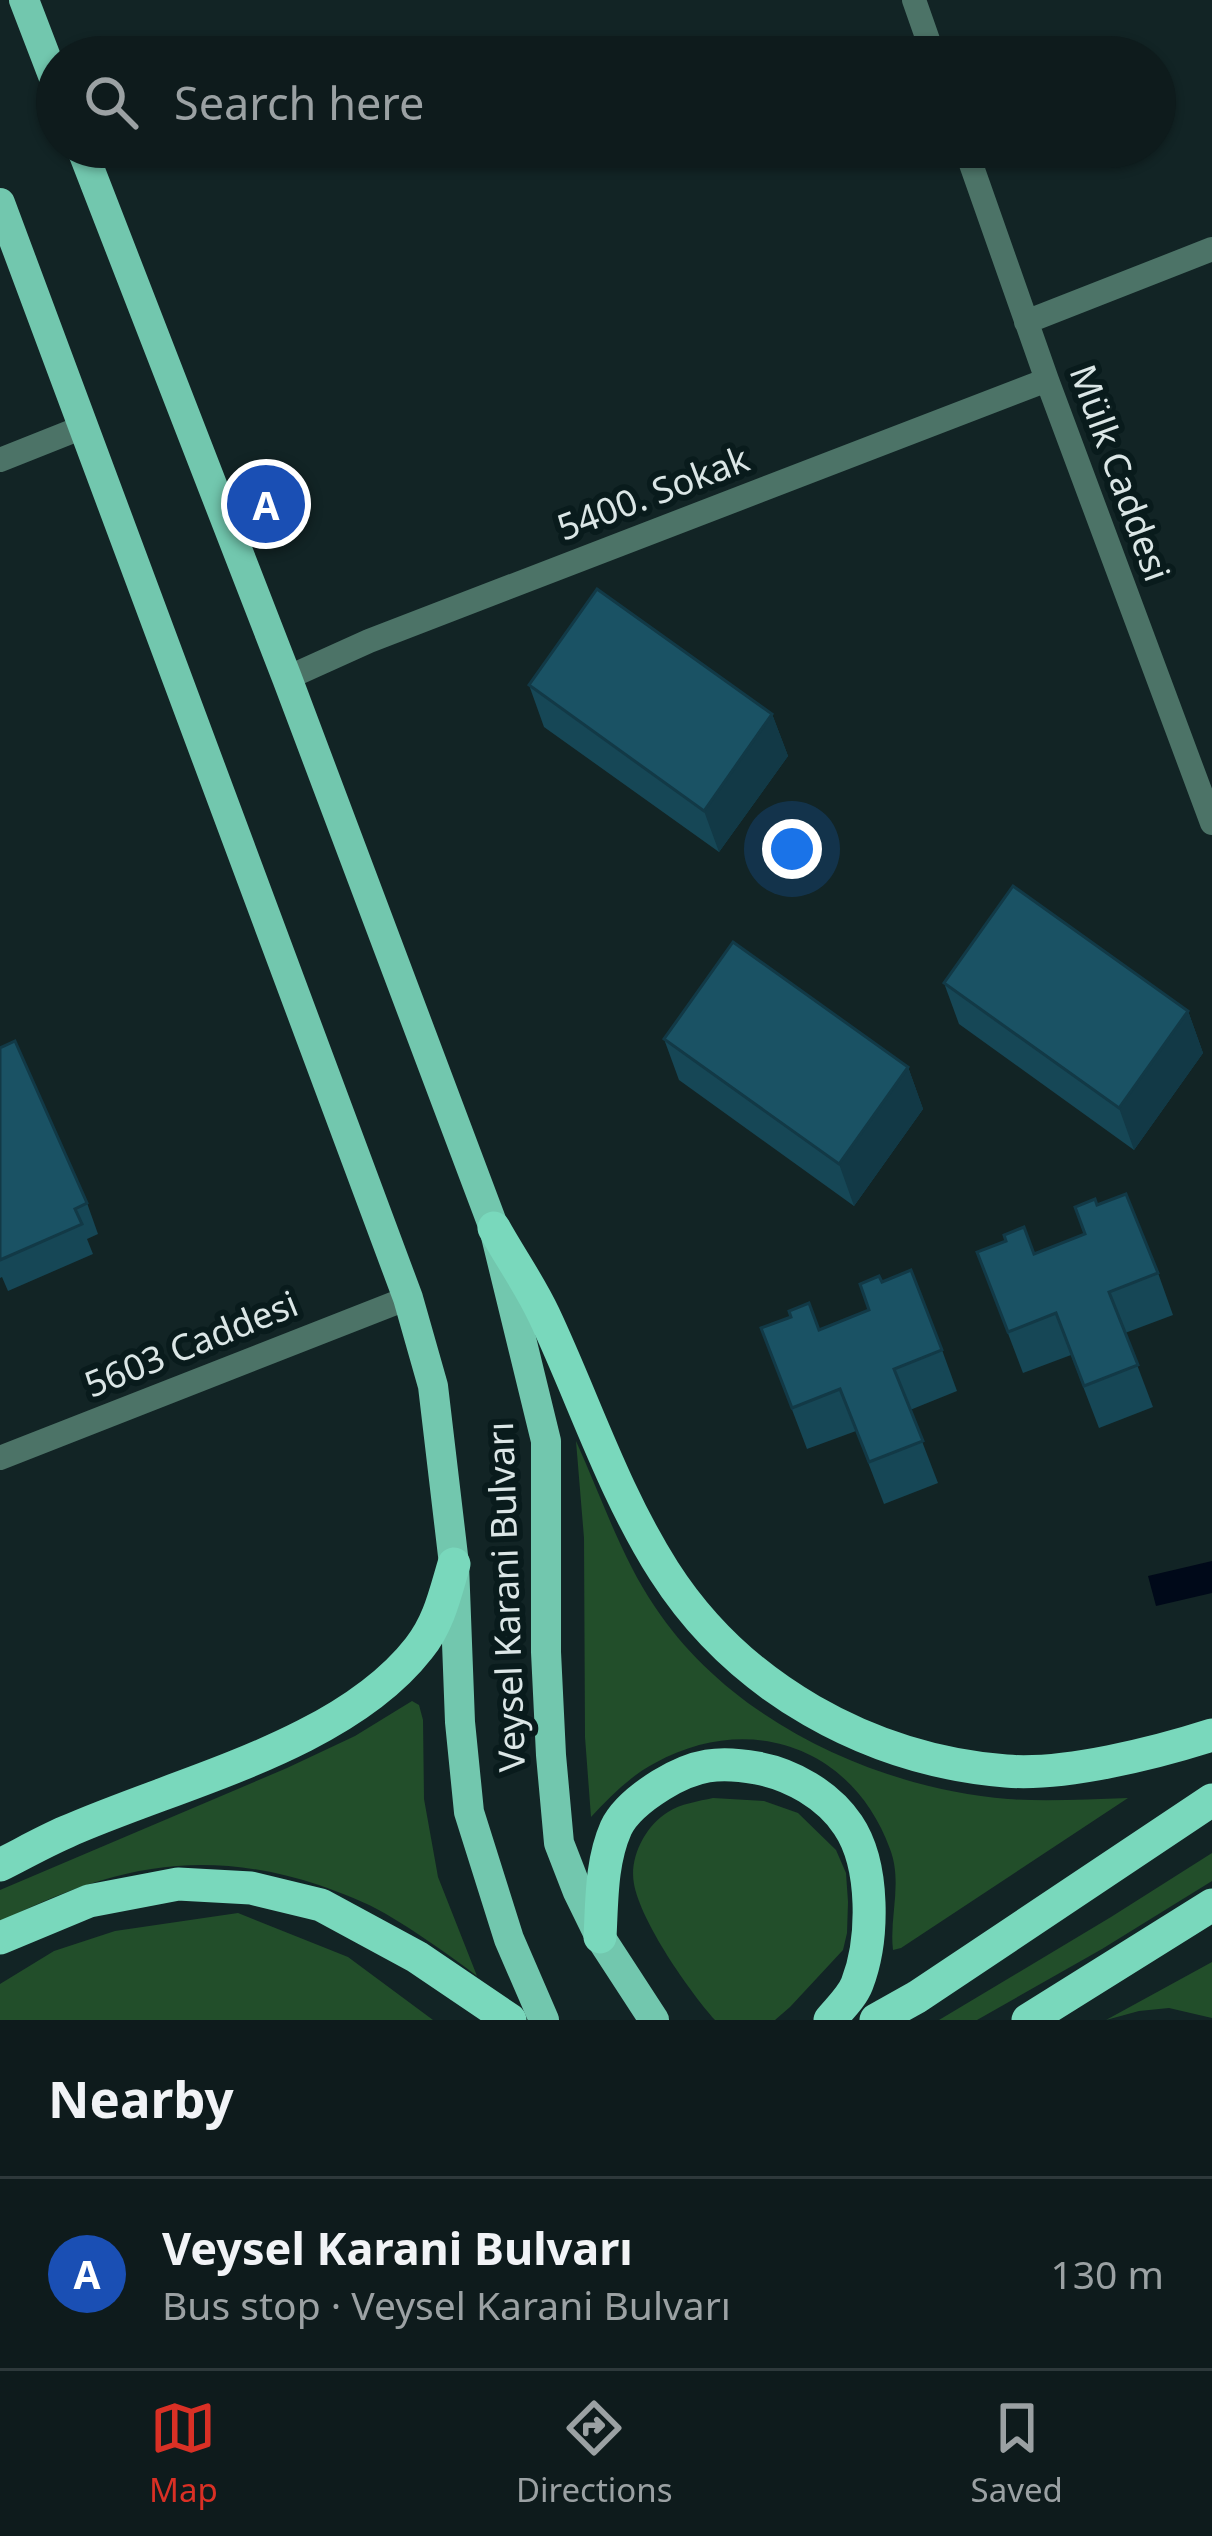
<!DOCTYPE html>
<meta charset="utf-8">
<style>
body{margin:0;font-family:"Noto Sans",sans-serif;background:#1c2829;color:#f1f3f6}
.you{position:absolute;left:792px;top:849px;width:42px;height:42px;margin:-30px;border:9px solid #fff;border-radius:50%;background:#1a73e8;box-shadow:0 0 0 18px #1a73e833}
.badge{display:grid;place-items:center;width:78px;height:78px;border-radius:50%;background:#d93025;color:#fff;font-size:39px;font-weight:700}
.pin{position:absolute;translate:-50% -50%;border:6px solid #fff;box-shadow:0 3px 12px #0006}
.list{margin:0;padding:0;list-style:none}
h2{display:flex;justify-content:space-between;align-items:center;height:156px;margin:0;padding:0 48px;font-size:51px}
h2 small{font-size:39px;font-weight:400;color:#9ba1a3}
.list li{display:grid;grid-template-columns:78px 1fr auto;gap:36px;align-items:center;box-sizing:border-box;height:192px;padding:0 48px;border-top:3px solid #2e393b}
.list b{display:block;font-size:45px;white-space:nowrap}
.list p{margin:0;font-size:39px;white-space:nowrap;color:#9ba1a3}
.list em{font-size:39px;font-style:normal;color:#9ba1a3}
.icon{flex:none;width:66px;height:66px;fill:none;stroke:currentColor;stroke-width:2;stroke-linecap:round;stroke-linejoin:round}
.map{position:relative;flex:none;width:1212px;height:2020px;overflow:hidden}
.search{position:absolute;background:#0e1b1c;box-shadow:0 3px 9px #0004;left:36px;right:36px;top:36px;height:132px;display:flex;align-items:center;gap:30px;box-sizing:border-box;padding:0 42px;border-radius:66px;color:#9ba1a3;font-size:45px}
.sheet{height:348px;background:#0e1b1c}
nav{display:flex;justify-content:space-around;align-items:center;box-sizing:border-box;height:168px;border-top:3px solid #2e393b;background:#0e1b1c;font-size:33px;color:#9ba1a3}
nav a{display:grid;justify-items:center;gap:6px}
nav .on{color:#d93025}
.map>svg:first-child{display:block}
.green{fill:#224e2a}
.water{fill:#000919}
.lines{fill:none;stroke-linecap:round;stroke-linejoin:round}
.minor{stroke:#4c7367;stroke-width:24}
.primary{stroke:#72c7ae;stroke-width:30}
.trunk{stroke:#79d8bc;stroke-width:33}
.wall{fill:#164756}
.shaded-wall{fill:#123946}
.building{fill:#1a5264;stroke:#123946;stroke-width:3}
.labels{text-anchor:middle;stroke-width:12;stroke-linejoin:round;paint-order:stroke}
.street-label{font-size:36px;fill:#dbe6e6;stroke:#091b1c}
</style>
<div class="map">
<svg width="1212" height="2020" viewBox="0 0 1212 2020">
<rect width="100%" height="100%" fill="#122425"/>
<path class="green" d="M 576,1441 C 601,1496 621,1557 655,1607 C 730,1720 875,1788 1008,1799 C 1048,1802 1088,1799 1128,1798 L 901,1948 L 893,1950 C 889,1917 903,1883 890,1849 C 853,1747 750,1711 655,1763 C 630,1776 610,1797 591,1817 L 585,1737 L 584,1538 Z
M 412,1701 L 419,1705 L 423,1720 L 424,1799 L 438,1877 L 477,1976 C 448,1954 418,1933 386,1914 C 366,1902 341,1893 319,1885 C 200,1846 109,1867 0,1922 L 0,1890 L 287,1768 L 355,1736 Z
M 713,1798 L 764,1801 L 798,1813 L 836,1850 L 846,1873 L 848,1902 L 847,1933 L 843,1950 L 790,2007 L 775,2020 L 715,2020 C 689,1991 641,1922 634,1884 C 629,1858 645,1826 668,1812 C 680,1804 699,1801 713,1798 Z
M 1212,1853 L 1212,1881 L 1102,1949 L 977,2020 L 939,2020 L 1111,1917 Z
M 238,1913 L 348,1957 L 433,2020 L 0,2020 L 0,1984 L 54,1951 L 115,1931 Z
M 1212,1962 L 1212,2018 L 1169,2008 L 1139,2011 L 1106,2020 Z"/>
<path class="water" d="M 1212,1561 L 1212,1593 L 1156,1606 L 1148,1576 Z"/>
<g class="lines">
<path class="minor" d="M 914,0 L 934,57
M 965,147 L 1047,380 L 1212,823
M 1026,322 L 1212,249
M 0,460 L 83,427
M 287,678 L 369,641 L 1047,380
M 0,1458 L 408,1298"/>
<path class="primary" d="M 24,0 L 57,86
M 81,147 L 287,678 L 494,1228 L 546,1441 L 546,1652 L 551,1755 L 559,1843 L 578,1892 L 600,1937 L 654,2020
M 0,203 L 408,1298 L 433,1386 L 454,1564 L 460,1722 L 469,1812 L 509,1939 L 544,2020"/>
<path class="trunk" d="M 494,1228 C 510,1257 530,1285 544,1315 C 584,1400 613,1491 664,1571 C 739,1688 869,1760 1006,1771 C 1064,1776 1156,1753 1212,1735
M 0,1865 C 22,1854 43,1842 66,1832 C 176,1783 343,1746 419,1648 C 439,1623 445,1594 454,1564
M 600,1937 C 602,1901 601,1862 616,1828 C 624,1811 645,1795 661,1785 C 695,1764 719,1761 757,1768 C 791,1774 828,1795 848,1825 C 875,1865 874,1940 857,1984 C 852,1997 839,2009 830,2020
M 0,1938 L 89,1901 L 178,1884 L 251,1888 L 321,1905 L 417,1957 L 510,2020
M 876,2020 L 917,1997 L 1212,1800
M 1028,2020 L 1212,1905"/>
</g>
<path class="wall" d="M 529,685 L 772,714 L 788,756 L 719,852 L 544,727 Z
M 944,983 L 1188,1011 L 1203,1053 L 1134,1150 L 959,1024 Z
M 664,1039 L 908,1067 L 923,1109 L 854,1206 L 679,1080 Z
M 0,1048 L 87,1203 L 98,1234 L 87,1239 L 93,1254 L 8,1291 L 2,1277 L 0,1278 Z
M 1097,1205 L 1158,1273 L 1173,1315 L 1125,1333 L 1153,1407 L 1099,1428 L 1071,1355 L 1023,1373 L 977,1252 L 1034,1254 L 1085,1234 Z
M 882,1282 L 942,1350 L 957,1391 L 910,1410 L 938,1483 L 884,1504 L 856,1431 L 807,1449 L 761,1328 L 819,1330 L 869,1310 Z"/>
<path class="shaded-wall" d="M 772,714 L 788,756 L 719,852 L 704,811 Z
M 1188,1011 L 1203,1053 L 1134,1150 L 1119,1108 Z
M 908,1067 L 923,1109 L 854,1206 L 839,1164 Z"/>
<path class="building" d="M 597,589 L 772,714 L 704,811 L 529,685 Z
M 1013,886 L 1188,1011 L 1119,1108 L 944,983 Z
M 733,942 L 908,1067 L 839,1164 L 664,1039 Z
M 15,1041 L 87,1203 L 75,1209 L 82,1224 L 0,1260 L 0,1048 Z
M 1126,1194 L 1158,1273 L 1109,1292 L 1138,1365 L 1084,1386 L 1056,1313 L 1008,1332 L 977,1252 L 1006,1241 L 1004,1235 L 1024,1227 L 1034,1254 L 1085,1234 L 1075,1207 L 1095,1199 L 1097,1205 Z
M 911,1270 L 942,1350 L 894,1369 L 923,1441 L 869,1462 L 840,1389 L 792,1408 L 761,1328 L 791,1317 L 789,1311 L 809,1303 L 819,1330 L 869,1310 L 860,1284 L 879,1276 L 882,1282 Z"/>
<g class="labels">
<g class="street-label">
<text transform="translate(1120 473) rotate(70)" y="13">Mülk Caddesi</text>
<text transform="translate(653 493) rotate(-21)" y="13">5400. Sokak</text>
<text transform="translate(191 1344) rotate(-22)" y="13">5603 Caddesi</text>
<text transform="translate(506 1597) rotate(-92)" y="13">Veysel Karani Bulvarı</text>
</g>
</g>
</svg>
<div class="you"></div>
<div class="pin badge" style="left:266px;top:504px;background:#1a4fb4">A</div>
<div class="search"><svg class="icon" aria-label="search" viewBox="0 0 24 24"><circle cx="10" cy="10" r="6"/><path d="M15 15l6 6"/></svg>Search here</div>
</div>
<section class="sheet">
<h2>Nearby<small></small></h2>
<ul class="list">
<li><span class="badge" style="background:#1a4fb4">A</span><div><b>Veysel Karani Bulvarı</b><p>Bus stop · Veysel Karani Bulvarı</p></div><em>130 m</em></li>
</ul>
</section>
<nav>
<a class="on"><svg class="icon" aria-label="map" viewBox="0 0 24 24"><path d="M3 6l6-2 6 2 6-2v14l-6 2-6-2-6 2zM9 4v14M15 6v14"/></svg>Map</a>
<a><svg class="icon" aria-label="directions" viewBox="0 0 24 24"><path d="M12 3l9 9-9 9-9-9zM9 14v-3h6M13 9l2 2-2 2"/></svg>Directions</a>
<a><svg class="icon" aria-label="saved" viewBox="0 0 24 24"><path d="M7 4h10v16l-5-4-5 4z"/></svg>Saved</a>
</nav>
